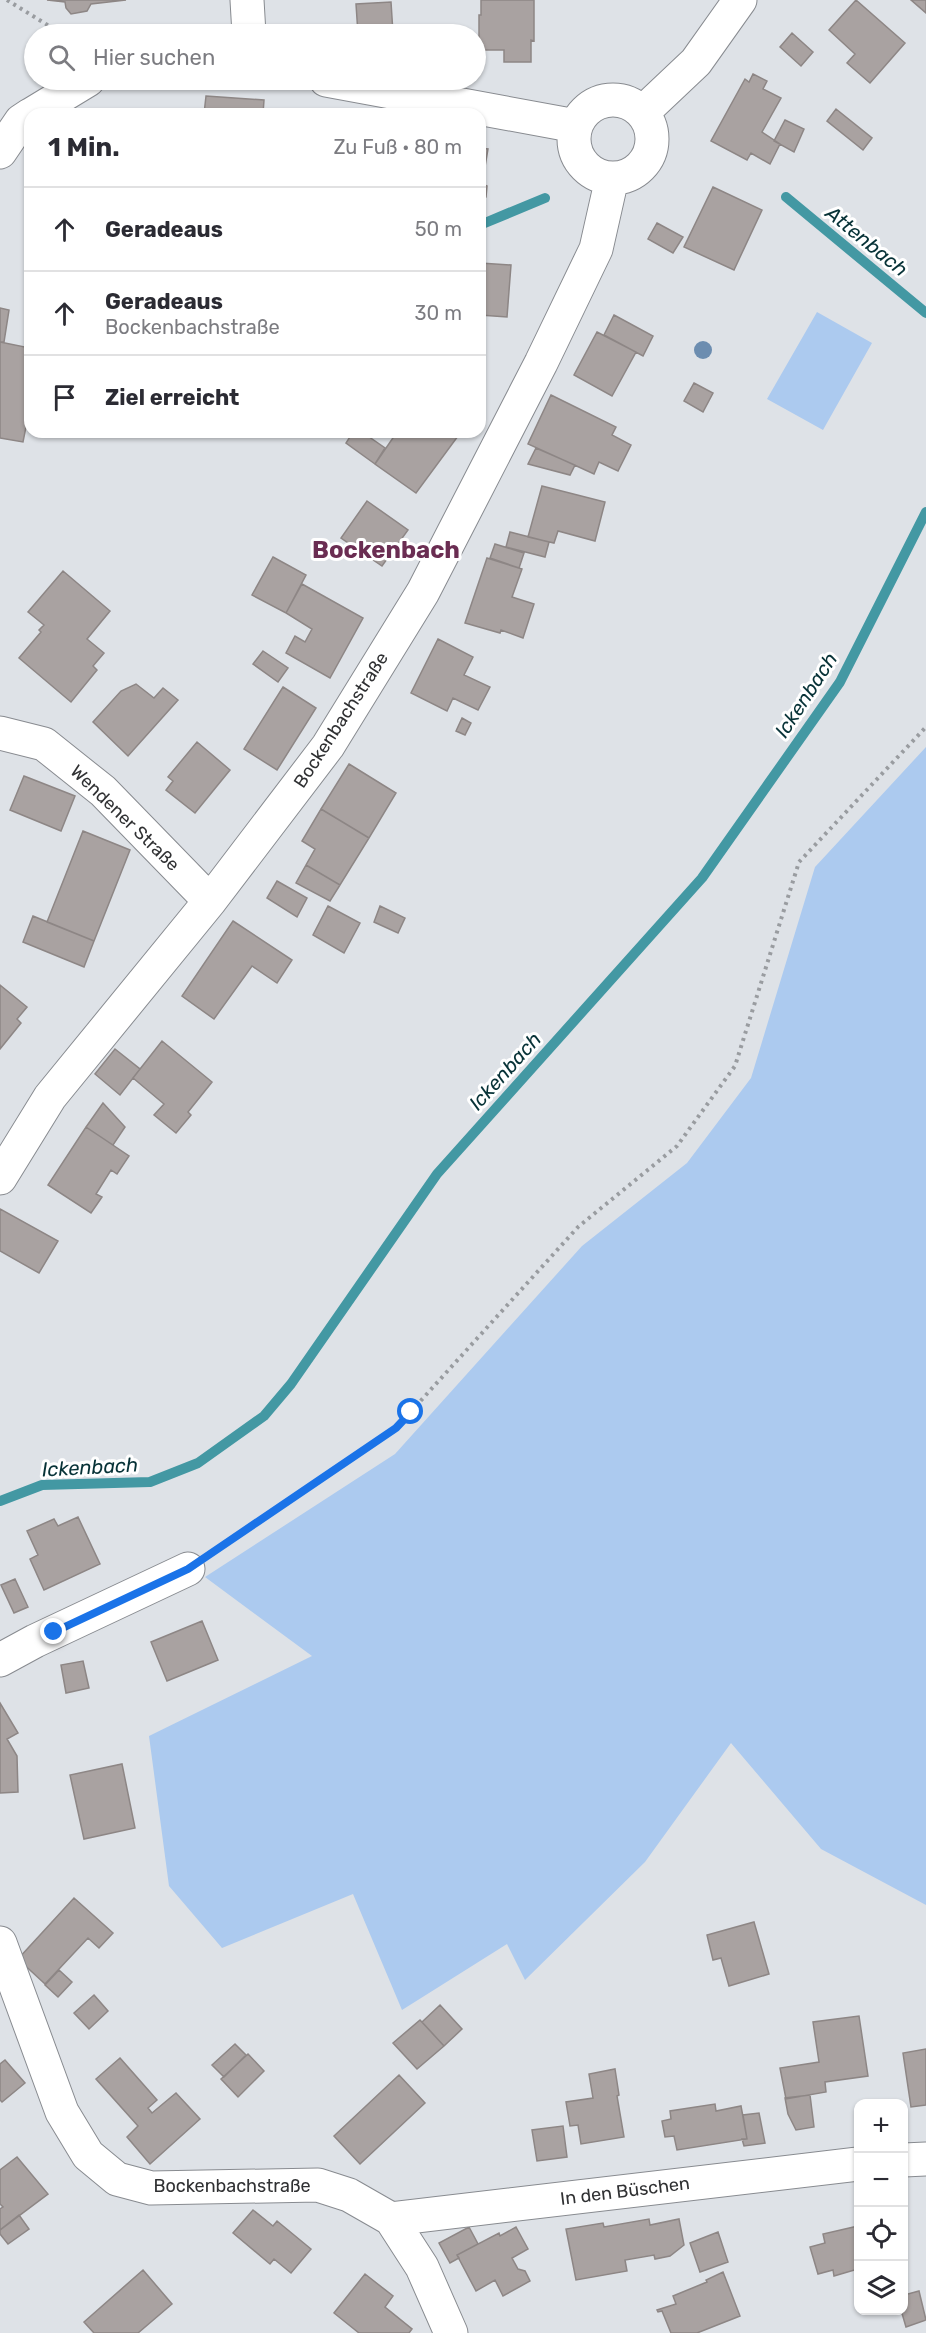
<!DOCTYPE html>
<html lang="de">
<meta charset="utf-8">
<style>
body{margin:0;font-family:Rubik,sans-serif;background:#f2f2f3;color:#2b2b33}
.controls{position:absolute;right:18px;bottom:18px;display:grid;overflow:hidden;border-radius:12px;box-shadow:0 2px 4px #0004}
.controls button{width:54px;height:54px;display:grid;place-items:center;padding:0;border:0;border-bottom:2px solid #e1e1e2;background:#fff;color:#2b2b33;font:30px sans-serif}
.stop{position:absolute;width:18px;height:18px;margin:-14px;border:4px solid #1a73e8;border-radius:50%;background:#fff}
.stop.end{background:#1a73e8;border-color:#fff;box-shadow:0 2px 6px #0008}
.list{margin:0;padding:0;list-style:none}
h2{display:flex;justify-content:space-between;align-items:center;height:78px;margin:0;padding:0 24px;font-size:26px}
h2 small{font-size:20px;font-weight:400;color:#7c7c81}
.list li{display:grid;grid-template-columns:39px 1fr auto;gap:18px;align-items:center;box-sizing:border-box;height:84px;padding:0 24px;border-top:2px solid #e1e1e2}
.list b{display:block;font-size:22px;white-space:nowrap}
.list p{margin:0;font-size:20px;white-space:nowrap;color:#7c7c81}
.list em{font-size:20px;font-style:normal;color:#7c7c81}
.icon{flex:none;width:33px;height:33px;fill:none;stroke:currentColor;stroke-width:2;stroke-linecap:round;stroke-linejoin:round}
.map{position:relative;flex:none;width:926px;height:2333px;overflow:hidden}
.search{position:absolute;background:#fff;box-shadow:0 2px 4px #0004;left:24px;top:24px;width:462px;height:66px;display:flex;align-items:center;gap:15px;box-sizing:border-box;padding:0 21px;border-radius:33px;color:#7c7c81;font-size:22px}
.panel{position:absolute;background:#fff;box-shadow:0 2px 4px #0004;left:24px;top:108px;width:462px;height:330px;border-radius:18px}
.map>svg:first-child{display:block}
.green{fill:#accaef}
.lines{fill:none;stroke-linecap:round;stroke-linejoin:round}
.stream{stroke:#4398a3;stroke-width:10}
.building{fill:#a9a2a1;stroke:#8d8685;stroke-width:1.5}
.minor-casing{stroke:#888b90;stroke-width:35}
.path{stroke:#999ca0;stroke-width:4;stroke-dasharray:3 4.5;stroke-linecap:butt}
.minor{stroke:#fff;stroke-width:33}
.tree{fill:#6c8db0}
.route{stroke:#1a73e8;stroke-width:8}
.labels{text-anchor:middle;stroke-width:6;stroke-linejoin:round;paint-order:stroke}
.street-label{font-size:18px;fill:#303133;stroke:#fff}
.water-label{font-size:20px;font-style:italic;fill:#073237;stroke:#fff}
.district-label{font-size:24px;font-weight:bold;fill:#6a2d52;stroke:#fff}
</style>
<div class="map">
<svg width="926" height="2333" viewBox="0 0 926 2333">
<rect width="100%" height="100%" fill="#dee2e7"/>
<path class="green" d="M 817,312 L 872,343 L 823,430 L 767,399 Z
M 926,747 L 926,1905 L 821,1849 L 731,1743 L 645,1862 L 525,1980 L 507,1944 L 402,2010 L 353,1894 L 222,1948 L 169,1886 L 149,1736 L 312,1656 L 205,1577 L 395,1454 L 582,1246 L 687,1163 L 751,1078 L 815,867 Z"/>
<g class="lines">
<path class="stream" d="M 786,197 L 926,313
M 480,225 L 545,198
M 0,1501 L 42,1485 L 150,1482 L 198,1463 L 264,1416 L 291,1384 L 437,1174 L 702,878 L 840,682 L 926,512"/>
</g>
<path class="building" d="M 47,0 L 126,0 L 91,4 L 87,11 L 71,14 L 66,8 L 65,2 Z
M 481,0 L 534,0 L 534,41 L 531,40 L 531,62 L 504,62 L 504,50 L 479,50 L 479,15 L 481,15 Z
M 856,0 L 905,43 L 870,83 L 847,63 L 855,54 L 829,30 Z
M 911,0 L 926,0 L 926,13 Z
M 391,2 L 393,33 L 358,34 L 356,4 Z
M 792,33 L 813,52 L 801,66 L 780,47 Z
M 753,74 L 767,81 L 763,89 L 781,98 L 762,132 L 780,144 L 770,164 L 751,153 L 747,160 L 711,141 L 745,79 L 749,82 Z
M 206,96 L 264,100 L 263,114 L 204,114 Z
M 836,109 L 872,138 L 863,150 L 827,121 Z
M 785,120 L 804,129 L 794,152 L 774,141 Z
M 480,148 L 488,149 L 482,184 L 487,186 L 486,197 L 480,200 Z
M 713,187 L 762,210 L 734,270 L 684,247 Z
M 657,223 L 683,237 L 673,253 L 648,239 Z
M 480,263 L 511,265 L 507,317 L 480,315 Z
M 0,308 L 9,310 L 4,342 L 0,342 Z
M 614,315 L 653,336 L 643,356 L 604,335 Z
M 597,332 L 636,352 L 612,396 L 574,375 Z
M 0,342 L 30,348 L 30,407 L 23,442 L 0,438 Z
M 694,383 L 713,393 L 703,412 L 684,401 Z
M 551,395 L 616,427 L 612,435 L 631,445 L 618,471 L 599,462 L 594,474 L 528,444 Z
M 353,432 L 362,432 L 385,448 L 375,464 L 346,443 Z
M 397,432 L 461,432 L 416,493 L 375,464 Z
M 536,448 L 575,465 L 570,475 L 528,464 Z
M 542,486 L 605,502 L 595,541 L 558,531 L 554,543 L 528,537 Z
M 367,501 L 408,530 L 382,566 L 341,538 Z
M 510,532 L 549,542 L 545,557 L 506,547 Z
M 495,544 L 524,553 L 519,568 L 490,558 Z
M 273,557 L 306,575 L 286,613 L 252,595 Z
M 487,558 L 522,569 L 512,597 L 534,604 L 523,638 L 501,630 L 500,633 L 465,623 Z
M 63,571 L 110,611 L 87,639 L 104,653 L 93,666 L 97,670 L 71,702 L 19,658 L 41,632 L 39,630 L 44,625 L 28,612 Z
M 302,584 L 363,618 L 330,678 L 286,653 L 295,636 L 305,642 L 312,629 L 286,613 Z
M 438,639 L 473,657 L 464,675 L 490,687 L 478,710 L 453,698 L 447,711 L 411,693 Z
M 263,651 L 288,668 L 278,682 L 253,664 Z
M 136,684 L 154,698 L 163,688 L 178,700 L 128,756 L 93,722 L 121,691 Z
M 283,687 L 316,708 L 277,770 L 244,749 Z
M 462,718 L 471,723 L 465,735 L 456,731 Z
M 197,742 L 230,770 L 195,813 L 166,790 L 173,781 L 168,777 Z
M 349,764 L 396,793 L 369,838 L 321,809 Z
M 24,776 L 75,796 L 61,831 L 10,810 Z
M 321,809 L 369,838 L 340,885 L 306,865 L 315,849 L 302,841 Z
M 83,831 L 130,850 L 94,941 L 47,922 Z
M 306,865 L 340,885 L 330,901 L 296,883 Z
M 277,881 L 307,898 L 297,917 L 267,898 Z
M 328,906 L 360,923 L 344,953 L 313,935 Z
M 380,906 L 405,918 L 398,933 L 374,922 Z
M 33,916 L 94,941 L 84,967 L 23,942 Z
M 233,921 L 292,960 L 277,983 L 252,966 L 214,1019 L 182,996 Z
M 0,985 L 27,1007 L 17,1019 L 21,1023 L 0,1049 Z
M 162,1041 L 212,1082 L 188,1112 L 191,1115 L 176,1133 L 154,1115 L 164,1104 L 133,1078 Z
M 115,1049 L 140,1069 L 120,1095 L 95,1074 Z
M 103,1103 L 125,1127 L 113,1145 L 86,1127 Z
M 86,1127 L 129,1156 L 117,1174 L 111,1170 L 96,1194 L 102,1197 L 91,1213 L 48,1185 Z
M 0,1209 L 58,1241 L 39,1273 L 0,1251 Z
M 78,1517 L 100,1564 L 44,1590 L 30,1559 L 38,1555 L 27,1531 L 54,1519 L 58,1526 Z
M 15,1579 L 28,1607 L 14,1613 L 1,1585 Z
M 202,1621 L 218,1660 L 167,1681 L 151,1642 Z
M 83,1661 L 89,1688 L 66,1693 L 61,1665 Z
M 0,1703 L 18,1733 L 7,1739 L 17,1756 L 18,1792 L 0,1793 Z
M 122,1764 L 135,1828 L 84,1839 L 70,1775 Z
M 74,1898 L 113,1933 L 99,1948 L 88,1938 L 45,1984 L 18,1959 Z
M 754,1922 L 769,1974 L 729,1986 L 721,1958 L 713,1960 L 707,1935 Z
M 59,1970 L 72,1982 L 58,1997 L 45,1985 Z
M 94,1995 L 108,2011 L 89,2029 L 74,2013 Z
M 440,2005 L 462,2029 L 444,2046 L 422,2022 Z
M 859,2016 L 868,2076 L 825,2082 L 826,2092 L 786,2099 L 780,2068 L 819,2062 L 813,2022 Z
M 420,2020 L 444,2046 L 417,2069 L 393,2043 Z
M 235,2044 L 246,2055 L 224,2077 L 212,2065 Z
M 926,2049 L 926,2105 L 911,2107 L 903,2053 Z
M 248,2054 L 264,2071 L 238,2097 L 221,2079 Z
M 120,2058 L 157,2100 L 148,2108 L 152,2113 L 176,2093 L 200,2119 L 150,2164 L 127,2137 L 138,2126 L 96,2079 Z
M 5,2060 L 25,2083 L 2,2102 L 0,2100 L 0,2064 Z
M 615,2069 L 619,2095 L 617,2096 L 624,2137 L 581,2144 L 578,2125 L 570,2126 L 566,2102 L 593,2098 L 589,2074 Z
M 399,2075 L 425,2103 L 360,2164 L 334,2136 Z
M 810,2095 L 814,2127 L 796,2130 L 788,2114 L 785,2098 Z
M 715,2104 L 716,2111 L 741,2106 L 747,2139 L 677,2150 L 674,2136 L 665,2137 L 662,2121 L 671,2119 L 670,2111 Z
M 759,2113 L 765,2143 L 744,2146 L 742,2139 L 747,2139 L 743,2115 Z
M 563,2126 L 567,2157 L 537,2161 L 532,2130 Z
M 17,2157 L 48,2194 L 0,2230 L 0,2209 L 3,2207 L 0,2204 L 0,2170 Z
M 253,2210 L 273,2226 L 277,2221 L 311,2249 L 291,2273 L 274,2259 L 270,2264 L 233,2233 Z
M 19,2215 L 29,2229 L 8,2244 L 0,2234 L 0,2230 Z
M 649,2219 L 650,2225 L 679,2219 L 684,2245 L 670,2256 L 655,2259 L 654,2255 L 625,2260 L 627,2271 L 576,2280 L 566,2229 L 603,2223 L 604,2227 Z
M 858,2226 L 858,2269 L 834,2276 L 833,2270 L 818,2274 L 810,2247 L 825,2243 L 823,2234 Z
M 469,2227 L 478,2244 L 457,2255 L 459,2258 L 450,2263 L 439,2243 Z
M 516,2227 L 528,2249 L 512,2258 L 518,2269 L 525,2271 L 530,2281 L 503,2296 L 495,2280 L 476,2291 L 457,2255 L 499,2233 L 500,2236 Z
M 718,2232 L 728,2262 L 700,2272 L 690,2243 Z
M 143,2270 L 172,2304 L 138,2333 L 94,2333 L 84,2322 Z
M 723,2272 L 740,2316 L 697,2333 L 671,2333 L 662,2311 L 658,2312 L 657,2310 L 676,2304 L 673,2296 L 707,2282 L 706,2280 Z
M 365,2274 L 393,2296 L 385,2307 L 412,2329 L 409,2333 L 359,2333 L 334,2313 Z
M 919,2291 L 926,2320 L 906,2327 L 901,2310 L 904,2310 L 904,2295 Z"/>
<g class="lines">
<defs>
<path id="minor" d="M 247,0 L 249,34
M 326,80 L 576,126
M574 139a39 39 0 1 1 78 0a39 39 0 1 1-78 0Z
M 642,113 L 696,62 L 740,0
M 32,114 L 88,80
M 0,152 L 21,121 L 30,115
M 0,733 L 44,744 L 103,791 L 210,901
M 0,1178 L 50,1097 L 210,901 L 328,746 L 423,592 L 541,363 L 596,249 L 612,178
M 0,1660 L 35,1641 L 188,1569
M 0,1943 L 62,2112 L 88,2155 L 117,2179 L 151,2188 L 318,2185 L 349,2195 L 391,2219 L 422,2267 L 451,2333
M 904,2160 L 926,2159
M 391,2219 L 858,2164"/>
</defs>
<use href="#minor" class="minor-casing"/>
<path class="path" d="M 7,0 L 62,34
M 215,1550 L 396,1428 L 578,1227 L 677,1146 L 735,1066 L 799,862 L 926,727"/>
<use href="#minor" class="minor"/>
</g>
<circle class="tree" cx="703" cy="350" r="9"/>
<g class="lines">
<path class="route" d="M 54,1632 L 188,1569 L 396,1428 L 411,1412"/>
</g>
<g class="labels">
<g class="street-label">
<text transform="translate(341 720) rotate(-57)" y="6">Bockenbachstraße</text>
<text transform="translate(125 818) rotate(44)" y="6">Wendener Straße</text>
<text x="232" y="2192">Bockenbachstraße</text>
<text transform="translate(625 2191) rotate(-7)" y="6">In den Büschen</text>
</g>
<g class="water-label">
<text transform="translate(867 241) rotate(39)" y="7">Attenbach</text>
<text transform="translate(806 695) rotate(-57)" y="7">Ickenbach</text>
<text transform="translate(505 1071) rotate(-48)" y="7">Ickenbach</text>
<text transform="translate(90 1467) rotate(-3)" y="7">Ickenbach</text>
</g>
<g class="district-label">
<text x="386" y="558">Bockenbach</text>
</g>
</g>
</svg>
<div class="controls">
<button>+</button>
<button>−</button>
<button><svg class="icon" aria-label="locate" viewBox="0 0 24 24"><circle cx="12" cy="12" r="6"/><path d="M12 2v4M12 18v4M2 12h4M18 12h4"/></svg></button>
<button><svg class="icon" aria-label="layers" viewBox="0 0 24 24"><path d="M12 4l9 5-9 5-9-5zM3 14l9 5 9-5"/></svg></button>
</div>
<div class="stop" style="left:411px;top:1412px"></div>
<div class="stop end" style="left:54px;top:1632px"></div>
<div class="search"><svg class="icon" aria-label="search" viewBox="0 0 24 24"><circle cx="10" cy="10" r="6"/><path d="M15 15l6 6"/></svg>Hier suchen</div>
<section class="panel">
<h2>1 Min.<small>Zu Fuß · 80 m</small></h2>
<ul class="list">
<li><svg class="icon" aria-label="ahead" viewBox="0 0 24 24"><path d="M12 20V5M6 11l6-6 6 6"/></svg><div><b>Geradeaus</b></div><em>50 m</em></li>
<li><svg class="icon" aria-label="ahead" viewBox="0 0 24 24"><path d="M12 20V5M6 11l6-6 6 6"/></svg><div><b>Geradeaus</b><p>Bockenbachstraße</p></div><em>30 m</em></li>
<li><svg class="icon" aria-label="arrive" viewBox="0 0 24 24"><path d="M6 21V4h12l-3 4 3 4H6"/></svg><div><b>Ziel erreicht</b></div></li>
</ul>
</section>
</div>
